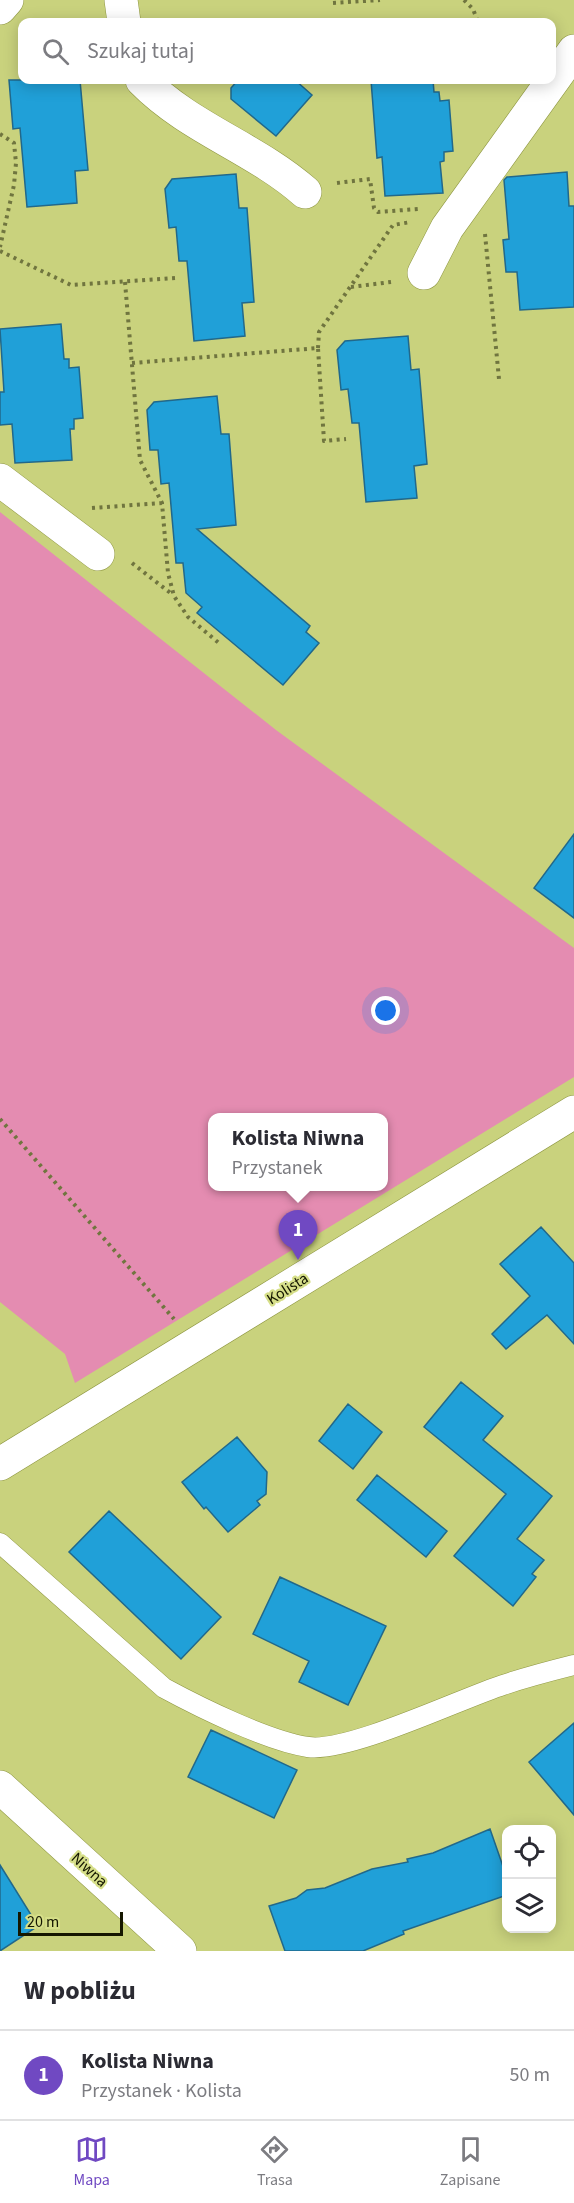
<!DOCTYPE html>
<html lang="pl">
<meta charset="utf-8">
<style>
body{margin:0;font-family:"Source Sans 3",sans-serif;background:#f2f2f3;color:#2b2b33}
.controls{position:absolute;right:18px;bottom:18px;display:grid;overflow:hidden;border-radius:12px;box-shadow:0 3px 15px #0003}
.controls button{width:54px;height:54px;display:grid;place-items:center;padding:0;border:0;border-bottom:2px solid #e1e1e2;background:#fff;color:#2b2b33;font:30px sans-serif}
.scale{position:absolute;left:18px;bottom:15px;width:105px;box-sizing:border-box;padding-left:6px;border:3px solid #151700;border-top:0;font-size:16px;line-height:21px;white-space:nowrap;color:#151700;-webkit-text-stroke:4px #d6df89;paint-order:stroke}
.you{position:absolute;left:386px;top:1011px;width:21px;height:21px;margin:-15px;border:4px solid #fff;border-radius:50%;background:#1a73e8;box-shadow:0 0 0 9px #1a73e833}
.badge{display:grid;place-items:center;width:39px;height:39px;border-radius:50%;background:#7049c2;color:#fff;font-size:20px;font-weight:700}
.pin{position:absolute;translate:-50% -50px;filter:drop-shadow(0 2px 3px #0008)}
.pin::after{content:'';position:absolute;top:32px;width:21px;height:18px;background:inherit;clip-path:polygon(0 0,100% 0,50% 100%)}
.popup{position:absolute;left:208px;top:1113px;width:180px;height:78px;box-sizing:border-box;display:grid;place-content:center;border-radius:12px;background:#fff;filter:drop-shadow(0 2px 4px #0005);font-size:20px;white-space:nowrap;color:#7c7c81}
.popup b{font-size:22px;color:#2b2b33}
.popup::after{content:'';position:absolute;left:50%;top:100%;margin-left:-12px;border:12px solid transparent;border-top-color:#fff}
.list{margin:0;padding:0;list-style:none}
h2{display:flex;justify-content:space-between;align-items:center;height:78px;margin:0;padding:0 24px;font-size:26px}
h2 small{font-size:20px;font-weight:400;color:#7c7c81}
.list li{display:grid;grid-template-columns:39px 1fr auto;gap:18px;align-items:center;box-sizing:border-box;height:90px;padding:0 24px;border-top:2px solid #e1e1e2}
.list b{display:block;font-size:22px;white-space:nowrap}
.list p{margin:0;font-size:20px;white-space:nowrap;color:#7c7c81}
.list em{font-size:20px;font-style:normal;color:#7c7c81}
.icon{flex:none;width:33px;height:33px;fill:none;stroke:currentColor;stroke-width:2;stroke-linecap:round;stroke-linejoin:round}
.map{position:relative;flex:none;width:574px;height:1951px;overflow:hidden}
.search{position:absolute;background:#fff;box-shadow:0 3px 15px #0003;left:18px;right:18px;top:18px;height:66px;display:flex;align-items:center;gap:15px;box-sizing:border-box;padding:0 21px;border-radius:12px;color:#7c7c81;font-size:22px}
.sheet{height:168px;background:#fff}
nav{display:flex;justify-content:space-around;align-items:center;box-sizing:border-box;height:84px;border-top:2px solid #e1e1e2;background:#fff;font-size:16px;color:#7c7c81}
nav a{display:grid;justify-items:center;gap:3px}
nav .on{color:#7049c2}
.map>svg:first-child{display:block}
.green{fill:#e48cb1;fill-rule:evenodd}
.building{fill:#20a0d8;stroke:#21688b;stroke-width:1.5}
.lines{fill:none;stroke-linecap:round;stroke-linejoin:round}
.lane-casing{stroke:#8e9641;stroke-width:21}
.street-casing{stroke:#8e9641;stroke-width:34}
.secondary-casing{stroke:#8e9641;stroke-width:34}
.path{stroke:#70753f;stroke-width:4;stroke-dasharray:3 4.5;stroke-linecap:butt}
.lane{stroke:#fff;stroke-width:20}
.street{stroke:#fff;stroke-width:33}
.secondary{stroke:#fff;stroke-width:33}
.labels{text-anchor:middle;stroke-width:4.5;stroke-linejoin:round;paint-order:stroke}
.street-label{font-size:16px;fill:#151700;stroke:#d6df89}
</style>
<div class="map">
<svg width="574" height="1951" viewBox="0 0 574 1951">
<rect width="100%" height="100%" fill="#c9d27d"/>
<path class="green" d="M 0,512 L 276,730 L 574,948 L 574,1077 L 75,1383 L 65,1354 L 0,1302 ZM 212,1118 L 383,1118 L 383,1186 L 212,1186 Z"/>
<path class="building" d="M 9,80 L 80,80 L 88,170 L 75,171 L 77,203 L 27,207 L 20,128 L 13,129 Z
M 238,80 L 295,80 L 312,95 L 276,136 L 231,99 L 231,88 Z
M 371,80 L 433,80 L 434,92 L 439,92 L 440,101 L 449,100 L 453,151 L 444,152 L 444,161 L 440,162 L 443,193 L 385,196 L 382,157 L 377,158 Z
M 567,172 L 569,206 L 574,206 L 574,307 L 520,310 L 517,272 L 506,272 L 503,240 L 509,239 L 504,180 L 507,177 Z
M 236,174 L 239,208 L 247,208 L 254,302 L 242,303 L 245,336 L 194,341 L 187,261 L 179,261 L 176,227 L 169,228 L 165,189 L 172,179 Z
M 61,324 L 64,359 L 69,359 L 69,368 L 79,367 L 83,418 L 74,419 L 74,429 L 70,429 L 72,460 L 15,463 L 12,424 L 0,425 L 0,392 L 4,392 L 0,329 Z
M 408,336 L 411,370 L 419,369 L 427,464 L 414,466 L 417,498 L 366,502 L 359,423 L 352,423 L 348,389 L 341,390 L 337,350 L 345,341 Z
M 217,396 L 221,434 L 229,434 L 236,525 L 197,529 L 310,626 L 306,632 L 319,643 L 283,685 L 197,613 L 202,607 L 186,593 L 183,563 L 176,563 L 169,483 L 161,484 L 158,450 L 150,450 L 147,410 L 154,402 Z
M 574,834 L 574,918 L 534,888 Z
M 541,1227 L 574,1263 L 574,1344 L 547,1315 L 506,1349 L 492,1334 L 530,1296 L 500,1264 Z
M 461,1382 L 503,1416 L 483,1440 L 552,1496 L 517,1539 L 544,1560 L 532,1574 L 536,1577 L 513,1606 L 454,1556 L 506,1494 L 424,1427 Z
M 348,1404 L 382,1432 L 353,1469 L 319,1441 Z
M 237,1437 L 267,1472 L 266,1494 L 257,1501 L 260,1505 L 228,1532 L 206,1507 L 204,1509 L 182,1482 Z
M 377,1475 L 447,1531 L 426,1557 L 357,1500 Z
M 109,1511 L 221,1617 L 181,1659 L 69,1552 Z
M 280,1577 L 386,1626 L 348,1705 L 299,1682 L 309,1661 L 253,1634 Z
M 574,1723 L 574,1815 L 529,1762 Z
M 211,1730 L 297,1770 L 274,1818 L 188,1777 Z
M 490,1829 L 507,1878 L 507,1895 L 403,1931 L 404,1934 L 363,1951 L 285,1951 L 269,1906 L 296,1898 L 307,1890 L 325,1888 L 372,1869 L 408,1862 L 407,1859 L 433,1853 Z
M 0,1865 L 38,1926 L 0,1951 Z"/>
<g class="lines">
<defs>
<path id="lane" d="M 0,1543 L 164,1688 C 201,1708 268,1741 308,1747 C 348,1753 460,1699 503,1685 C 527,1677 550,1671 574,1665"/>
<path id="street" d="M 121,0 L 124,22
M 0,8 L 7,0
M 142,80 C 189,128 255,148 305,192
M 424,273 L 447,228 L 574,51
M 0,480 L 98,554
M 0,1787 L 180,1951"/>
<path id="secondary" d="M 0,1464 L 574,1112"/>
</defs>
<use href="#lane" class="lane-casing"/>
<use href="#street" class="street-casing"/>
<use href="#secondary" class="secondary-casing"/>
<path class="path" d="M 464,0 L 473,9 L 478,22
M 333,3 L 380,0
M 0,134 L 14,143 L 16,163 L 14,185 L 0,247
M 337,183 L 370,179 L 374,208 L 378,212 L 418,209
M 485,234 L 499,379
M 0,251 L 71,285 L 175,278
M 125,282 L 140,460 L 162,503 L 168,573 L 174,596 L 188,617 L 220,644
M 351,287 L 391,282
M 318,348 L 319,332 L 393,225 L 411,222
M 132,363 L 318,348 L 324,441 L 346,439
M 92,508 L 162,503
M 132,563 L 173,595
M 0,1119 L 174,1319"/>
<use href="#lane" class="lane"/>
<use href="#street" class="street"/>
<use href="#secondary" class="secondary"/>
</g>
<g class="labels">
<g class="street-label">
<text transform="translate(287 1288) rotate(-32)" y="6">Kolista</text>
<text transform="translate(90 1869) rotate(42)" y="6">Niwna</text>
</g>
</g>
</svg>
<div class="controls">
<button><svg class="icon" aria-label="locate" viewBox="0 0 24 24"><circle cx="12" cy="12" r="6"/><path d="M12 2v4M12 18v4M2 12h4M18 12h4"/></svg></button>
<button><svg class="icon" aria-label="layers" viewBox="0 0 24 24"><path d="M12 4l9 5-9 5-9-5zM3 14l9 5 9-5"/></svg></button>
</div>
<div class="scale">20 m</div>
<div class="you"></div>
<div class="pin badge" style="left:298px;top:1260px">1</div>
<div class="popup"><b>Kolista Niwna</b>Przystanek</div>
<div class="search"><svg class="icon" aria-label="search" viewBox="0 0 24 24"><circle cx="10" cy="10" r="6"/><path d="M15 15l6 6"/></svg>Szukaj tutaj</div>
</div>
<section class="sheet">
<h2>W pobliżu<small></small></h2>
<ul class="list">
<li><span class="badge">1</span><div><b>Kolista Niwna</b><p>Przystanek · Kolista</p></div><em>50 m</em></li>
</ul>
</section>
<nav>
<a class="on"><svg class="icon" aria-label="map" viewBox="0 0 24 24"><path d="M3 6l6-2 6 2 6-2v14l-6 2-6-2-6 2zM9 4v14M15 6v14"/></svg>Mapa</a>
<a><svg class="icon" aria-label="directions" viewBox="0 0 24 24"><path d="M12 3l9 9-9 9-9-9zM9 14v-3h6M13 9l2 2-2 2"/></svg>Trasa</a>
<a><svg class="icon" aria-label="saved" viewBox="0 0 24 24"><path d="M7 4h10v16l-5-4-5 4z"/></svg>Zapisane</a>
</nav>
